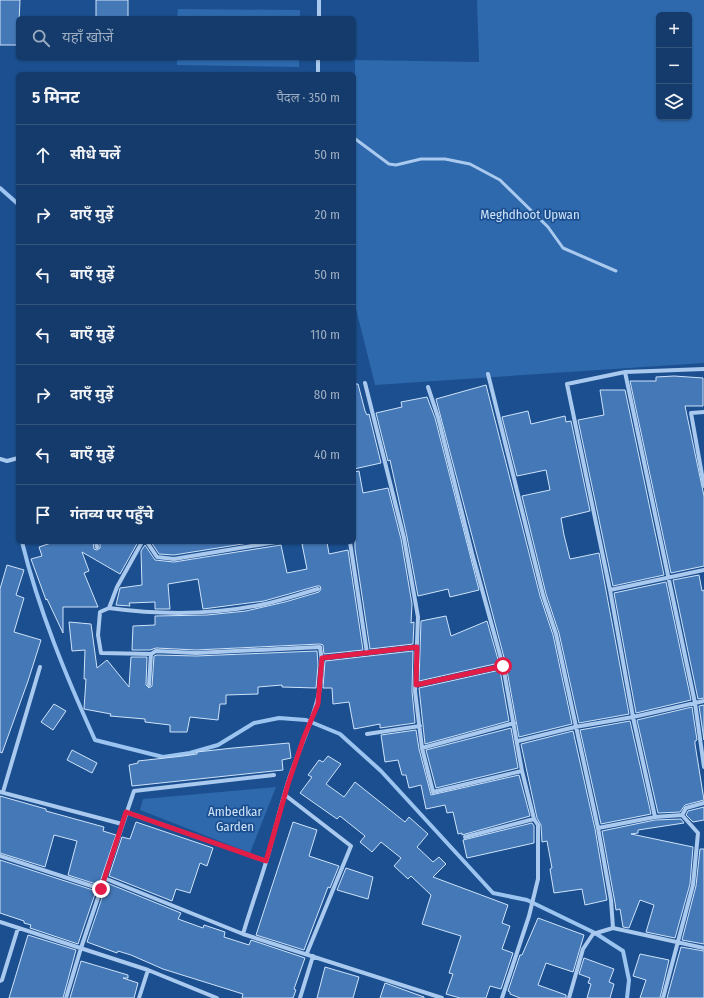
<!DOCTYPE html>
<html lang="hi">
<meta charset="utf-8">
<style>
body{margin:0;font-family:"Fira Sans Condensed","Noto Sans Devanagari",sans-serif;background:#214673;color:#f1f3f6}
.controls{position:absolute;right:12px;top:12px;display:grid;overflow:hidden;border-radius:6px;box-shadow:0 1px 3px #0004}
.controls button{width:36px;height:36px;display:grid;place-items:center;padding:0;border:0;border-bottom:1px solid #33557e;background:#143b6b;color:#f1f3f6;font:20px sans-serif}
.stop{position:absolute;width:12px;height:12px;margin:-9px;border:3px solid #e11d48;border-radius:50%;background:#fff}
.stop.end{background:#e11d48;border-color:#fff;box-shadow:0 1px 4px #0008}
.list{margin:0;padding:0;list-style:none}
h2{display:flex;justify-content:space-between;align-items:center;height:52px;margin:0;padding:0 16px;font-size:17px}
h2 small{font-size:13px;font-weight:400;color:#9dadc1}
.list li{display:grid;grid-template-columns:26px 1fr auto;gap:12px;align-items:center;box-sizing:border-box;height:60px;padding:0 16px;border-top:1px solid #33557e}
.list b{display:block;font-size:15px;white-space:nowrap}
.list em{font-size:13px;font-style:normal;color:#9dadc1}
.icon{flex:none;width:22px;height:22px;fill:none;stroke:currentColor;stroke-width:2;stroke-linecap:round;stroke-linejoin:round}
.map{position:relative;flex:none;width:704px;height:998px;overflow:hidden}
.search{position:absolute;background:#143b6b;box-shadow:0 1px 3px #0004;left:16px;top:16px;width:340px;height:44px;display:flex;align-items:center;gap:10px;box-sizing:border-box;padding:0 14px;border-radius:6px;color:#9dadc1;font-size:15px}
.panel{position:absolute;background:#143b6b;box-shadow:0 1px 3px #0004;left:16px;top:72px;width:340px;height:472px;border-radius:6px}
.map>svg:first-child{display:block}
.green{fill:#2e69ad;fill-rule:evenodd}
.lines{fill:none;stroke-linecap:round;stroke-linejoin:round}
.stream{stroke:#9cc4f0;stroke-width:4}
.building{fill:#4478b7;stroke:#cfe3fa}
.lane{stroke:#a9c9ee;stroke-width:3}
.street{stroke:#a9c9ee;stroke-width:4}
.route{stroke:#e11d48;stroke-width:5}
.labels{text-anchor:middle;stroke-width:3.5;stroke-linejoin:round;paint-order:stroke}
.park-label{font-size:13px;fill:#cfe3fa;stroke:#1b4f8f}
</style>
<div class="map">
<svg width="704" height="998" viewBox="0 0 704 998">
<rect width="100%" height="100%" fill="#1b4f8f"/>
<path class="green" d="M 477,0 L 704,0 L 704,363 L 375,385 L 354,301 L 355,60 L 479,62 ZM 659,15 L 689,15 L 689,117 L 659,117 Z
M 178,9 L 300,10 L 300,18 L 177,18 Z
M 177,58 L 299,58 L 299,67 L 177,65 Z
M 276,787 L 250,853 L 140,810 L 143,799 Z"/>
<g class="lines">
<path class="stream" d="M 0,188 L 18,204
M 18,493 L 18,524
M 22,542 C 39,611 66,676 95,740 L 163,757 L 190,753 L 218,745 L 254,723 L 279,718 L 306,720 L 340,734 L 381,771 L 493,893 L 527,900 L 595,933 L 623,951 L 629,980 L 627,998"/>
</g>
<path class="building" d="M 0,0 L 20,0 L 18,45 L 0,45 Z
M 96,0 L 128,0 L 128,18 L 96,18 Z
M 674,376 L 703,378 L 703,406 L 685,406 L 704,496 L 704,566 L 671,573 L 630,381 L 656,381 L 656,377 Z
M 354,384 L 358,384 L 365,411 L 367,415 L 369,414 L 381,463 L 354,469 Z
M 486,385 L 540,596 L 553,635 L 572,724 L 519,737 L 506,665 L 436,399 Z
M 600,390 L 625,390 L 664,575 L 613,586 L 578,420 L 604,415 Z
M 427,397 L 435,418 L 479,590 L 450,597 L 448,589 L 418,596 L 407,537 L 390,460 L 388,461 L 376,413 L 402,407 L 401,402 Z
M 528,411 L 531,424 L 565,416 L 566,422 L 571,421 L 590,511 L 561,518 L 564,535 L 570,559 L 599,553 L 629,714 L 579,723 L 559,633 L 546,594 L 522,496 L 550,490 L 546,470 L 517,476 L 502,417 Z
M 359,471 L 363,493 L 388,488 L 401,539 L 412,604 L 411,623 L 414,622 L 413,644 L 370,649 L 355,549 L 354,472 Z
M 54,542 L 93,542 L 94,549 L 97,550 L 100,548 L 100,542 L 138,542 L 120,574 L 82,552 L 89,571 L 84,573 L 98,607 L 63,607 L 63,633 L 47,599 L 46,600 L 31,559 L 42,556 L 39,547 Z
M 151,542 L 255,542 L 174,555 L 159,554 Z
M 311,542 L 327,542 L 329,554 L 348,550 L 363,650 L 324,654 L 323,645 L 320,644 L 196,650 L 156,648 L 150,650 L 132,650 L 133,626 L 155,625 L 155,616 L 207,615 L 246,611 L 285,602 L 319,592 L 321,589 L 320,586 L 317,586 L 264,601 L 203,609 L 198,579 L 168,584 L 170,609 L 155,609 L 155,602 L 129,603 L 130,606 L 116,605 L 120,588 L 142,585 L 141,551 L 145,545 L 155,560 L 174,562 L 281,545 L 287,573 L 307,569 L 302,544 Z
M 7,565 L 24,570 L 16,595 L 24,598 L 14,632 L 41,640 L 28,681 L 2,753 L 0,752 L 0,589 Z
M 699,575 L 702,591 L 704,590 L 704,698 L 698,699 L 673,580 Z
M 666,582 L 691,700 L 636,713 L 614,593 Z
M 446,616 L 451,636 L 487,621 L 499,663 L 419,681 L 421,621 Z
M 69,622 L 91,624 L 97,668 L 107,660 L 129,687 L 131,657 L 147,657 L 146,685 L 149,688 L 152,686 L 154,656 L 157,655 L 196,656 L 317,651 L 318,665 L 316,688 L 282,687 L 282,685 L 258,687 L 258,694 L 226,695 L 226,704 L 220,704 L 218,720 L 190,717 L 187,732 L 170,732 L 170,725 L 145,722 L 145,719 L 110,716 L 111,714 L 84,709 L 86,679 L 84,679 L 85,650 L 72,651 Z
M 413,651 L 412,691 L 415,723 L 380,728 L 380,724 L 354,729 L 349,702 L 333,704 L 332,688 L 323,688 L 325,661 Z
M 500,670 L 509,721 L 425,744 L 419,688 Z
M 54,704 L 66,711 L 53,730 L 41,722 Z
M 704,705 L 704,740 L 699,706 Z
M 692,707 L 697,740 L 695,741 L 695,744 L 704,800 L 685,805 L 680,812 L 658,813 L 637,720 Z
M 630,721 L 651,814 L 601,824 L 580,730 Z
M 511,728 L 518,768 L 436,788 L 426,750 Z
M 416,730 L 419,749 L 431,795 L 519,775 L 530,816 L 462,835 L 462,833 L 458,834 L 453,812 L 447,813 L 445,805 L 426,809 L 421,785 L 409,788 L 406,775 L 402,775 L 398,760 L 385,762 L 381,735 Z
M 573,731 L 595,829 L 607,900 L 585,905 L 582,889 L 554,893 L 550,869 L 552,868 L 547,841 L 542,842 L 541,825 L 537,818 L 521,744 Z
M 289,743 L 291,758 L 282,760 L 283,770 L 132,786 L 129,765 L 138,763 L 138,761 L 183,756 L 197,754 L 197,752 L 233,748 Z
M 72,750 L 97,763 L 92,773 L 67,760 Z
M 328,756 L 341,764 L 326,784 L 344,797 L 355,782 L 405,822 L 409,817 L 428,834 L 417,847 L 433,862 L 439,857 L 446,864 L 433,877 L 508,905 L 502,923 L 510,926 L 502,949 L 513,953 L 501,989 L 490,986 L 486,998 L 460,998 L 446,994 L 453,974 L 449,973 L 461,936 L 422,924 L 431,895 L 411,876 L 408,879 L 394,866 L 401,858 L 381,842 L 372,852 L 360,842 L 365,836 L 340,816 L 337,819 L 300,793 L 312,777 L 308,775 L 319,760 L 323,762 Z
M 0,796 L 46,809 L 46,811 L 104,827 L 103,831 L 116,835 L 99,885 L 68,875 L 77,841 L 54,835 L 45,867 L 0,853 Z
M 704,807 L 704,820 L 693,822 L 686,815 L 688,811 Z
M 681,819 L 684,823 L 638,830 L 638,833 L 631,834 L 693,847 L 690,884 L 675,938 L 646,932 L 654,905 L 640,900 L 629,928 L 623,927 L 620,909 L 616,910 L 615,903 L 602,831 L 655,820 Z
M 136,822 L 213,848 L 207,866 L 200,863 L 190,893 L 176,889 L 172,901 L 109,876 L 122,837 L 130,839 Z
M 293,822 L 317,830 L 309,856 L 339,866 L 330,888 L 328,887 L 304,950 L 256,935 Z
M 532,823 L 534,826 L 534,843 L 467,858 L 463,840 Z
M 700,849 L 704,849 L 704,944 L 682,940 L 696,886 Z
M 0,860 L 96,891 L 78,944 L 30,928 L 31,925 L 24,923 L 24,921 L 0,913 Z
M 346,868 L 373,877 L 368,899 L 337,890 Z
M 107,883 L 181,913 L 178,919 L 203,928 L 204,925 L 225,932 L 224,937 L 249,945 L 251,940 L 305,958 L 294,989 L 296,990 L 293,998 L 242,998 L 243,994 L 163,969 L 131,955 L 118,951 L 117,953 L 87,942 Z
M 538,918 L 584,935 L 573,972 L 546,963 L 538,985 L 566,995 L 566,998 L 520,998 L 510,994 L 510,992 L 508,991 L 520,955 L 522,955 Z
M 28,935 L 76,950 L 63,998 L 9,998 Z
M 681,947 L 704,951 L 704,998 L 667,998 Z
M 640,954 L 669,960 L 660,998 L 640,998 L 646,980 L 633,976 Z
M 584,958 L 614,969 L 609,982 L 614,984 L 610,998 L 587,998 L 591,984 L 588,983 L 590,978 L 579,974 Z
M 81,961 L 128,975 L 128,978 L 123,978 L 138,983 L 134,998 L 70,998 Z
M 325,967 L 359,977 L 353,998 L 317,998 Z
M 385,983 L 424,997 L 424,998 L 380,998 Z"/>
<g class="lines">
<path class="lane" d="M 354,138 L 389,164 L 396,165 L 421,159 L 445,159 L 470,164 L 500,180 L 548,227 L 563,248 L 616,271"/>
<path class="street" d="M 319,18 L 319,0
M 318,74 L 318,58
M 625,372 L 695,703 L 704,767
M 488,374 L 543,595 L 556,634 L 598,828 L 611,900 L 613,928
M 365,383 L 404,538 L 418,617 L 415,691 L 422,748 L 433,792 L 522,771
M 428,387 L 438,417 L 472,553 L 503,666 L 522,771 L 534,819 L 538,825 L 538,879 L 529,916 L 502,998
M 704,412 L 691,413 L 704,486
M 0,459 L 7,461 L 18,458
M 96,542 L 97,547
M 142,542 L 117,587 L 109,608 L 100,612 L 98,635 L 101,653 L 151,654 L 156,651 L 196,653 L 320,647 C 329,694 302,738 288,782 C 281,805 275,829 269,852 C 261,880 251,907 243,934
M 147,542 L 157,557 L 174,559 L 276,542
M 350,542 L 367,653
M 610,590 L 704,570
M 109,608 C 160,615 214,615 265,604 C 282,600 300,594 318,589
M 322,658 L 417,647
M 149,685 L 151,654
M 416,685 L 503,666
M 367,734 L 420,726
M 518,741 L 575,727 L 633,717 L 704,701
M 422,748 L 514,723
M 0,792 L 122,824
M 3,792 L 40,667
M 285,795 L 351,846 L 307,953
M 126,812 L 266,861
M 655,817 L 633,717 L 610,590 L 567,384 L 625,372 L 704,369
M 598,828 L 655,817 L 682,815 L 686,808 L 704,803
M 465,837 L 534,819
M 0,856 L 101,889
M 104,878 L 243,934 L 442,998
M 0,922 L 148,970 L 217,998
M 0,981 L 2,980 L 18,928
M 66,998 L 81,948 L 134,791 L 274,775
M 139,998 L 148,970
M 300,998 L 313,956
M 569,998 L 583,949 L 593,934 L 613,928 L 704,948
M 663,998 L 693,885 L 698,833 L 682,815"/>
</g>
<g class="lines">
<path class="route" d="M 101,889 L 126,812 L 266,861 L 288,784 L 304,737 L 318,704 L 322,658 L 417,647 L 416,685 L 503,666"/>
</g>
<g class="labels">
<g class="park-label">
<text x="530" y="219">Meghdhoot Upwan</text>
<text x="235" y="816">Ambedkar<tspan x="235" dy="15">Garden</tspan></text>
</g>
</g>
</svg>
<div class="controls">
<button>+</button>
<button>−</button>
<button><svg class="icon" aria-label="layers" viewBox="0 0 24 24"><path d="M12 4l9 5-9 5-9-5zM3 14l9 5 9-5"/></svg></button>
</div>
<div class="stop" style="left:503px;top:666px"></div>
<div class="stop end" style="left:101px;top:889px"></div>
<div class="search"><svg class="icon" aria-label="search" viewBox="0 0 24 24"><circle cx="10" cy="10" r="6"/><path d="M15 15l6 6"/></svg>यहाँ खोजें</div>
<section class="panel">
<h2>5 मिनट<small>पैदल · 350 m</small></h2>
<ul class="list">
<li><svg class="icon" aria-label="ahead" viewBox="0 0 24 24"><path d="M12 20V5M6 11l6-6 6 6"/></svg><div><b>सीधे चलें</b></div><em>50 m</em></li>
<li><svg class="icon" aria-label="right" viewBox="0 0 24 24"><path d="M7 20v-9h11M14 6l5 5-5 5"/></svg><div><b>दाएँ मुड़ें</b></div><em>20 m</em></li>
<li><svg class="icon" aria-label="left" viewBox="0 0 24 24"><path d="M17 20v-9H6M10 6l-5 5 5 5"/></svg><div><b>बाएँ मुड़ें</b></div><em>50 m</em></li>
<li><svg class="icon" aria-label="left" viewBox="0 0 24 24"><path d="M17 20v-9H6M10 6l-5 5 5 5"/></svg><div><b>बाएँ मुड़ें</b></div><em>110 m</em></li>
<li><svg class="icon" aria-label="right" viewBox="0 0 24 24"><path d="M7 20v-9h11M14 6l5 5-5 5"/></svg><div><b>दाएँ मुड़ें</b></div><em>80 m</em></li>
<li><svg class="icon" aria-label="left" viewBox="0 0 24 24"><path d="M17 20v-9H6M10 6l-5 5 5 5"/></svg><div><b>बाएँ मुड़ें</b></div><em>40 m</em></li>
<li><svg class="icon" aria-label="arrive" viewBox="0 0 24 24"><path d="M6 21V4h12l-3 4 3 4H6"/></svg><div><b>गंतव्य पर पहुँचे</b></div></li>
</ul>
</section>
</div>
